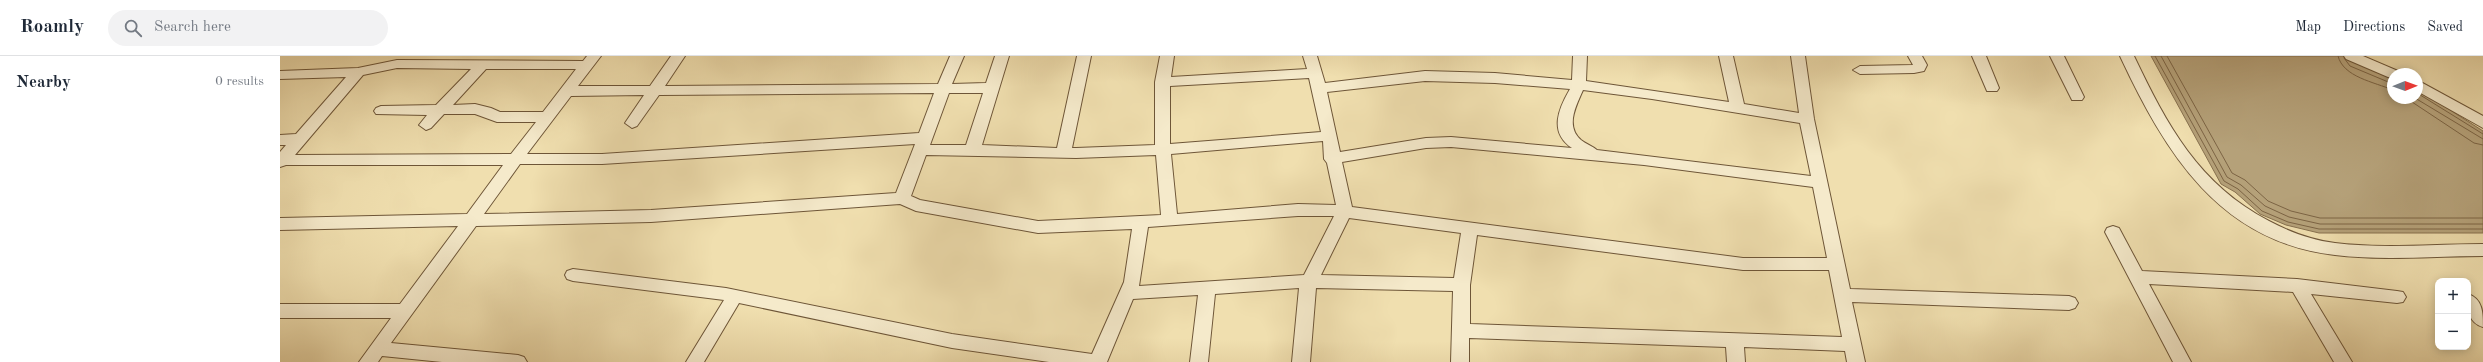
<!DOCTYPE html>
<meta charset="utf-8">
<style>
body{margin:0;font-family:"Old Standard TT",serif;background:#f2f2f3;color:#1f2937}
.controls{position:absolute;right:12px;bottom:12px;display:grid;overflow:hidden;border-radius:8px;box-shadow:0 2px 10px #0003}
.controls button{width:36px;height:36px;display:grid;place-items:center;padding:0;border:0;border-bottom:1px solid #e0e1e3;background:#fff;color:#1f2937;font:20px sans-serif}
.compass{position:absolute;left:2107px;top:12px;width:36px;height:36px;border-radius:50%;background:#fff;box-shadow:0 2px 10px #0003;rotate:89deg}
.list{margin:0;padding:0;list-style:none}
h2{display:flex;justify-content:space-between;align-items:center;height:52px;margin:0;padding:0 16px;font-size:17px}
h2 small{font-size:13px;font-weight:400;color:#747a83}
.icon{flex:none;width:22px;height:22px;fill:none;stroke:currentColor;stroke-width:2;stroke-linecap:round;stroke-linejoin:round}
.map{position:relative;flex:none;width:2203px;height:306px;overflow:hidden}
header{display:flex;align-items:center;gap:24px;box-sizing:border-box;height:56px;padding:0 20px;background:#fff;border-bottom:1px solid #e0e1e3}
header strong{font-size:19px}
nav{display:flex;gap:22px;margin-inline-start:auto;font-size:14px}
.search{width:280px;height:36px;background:#f2f2f3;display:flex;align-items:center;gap:10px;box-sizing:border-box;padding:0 14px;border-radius:22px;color:#747a83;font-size:15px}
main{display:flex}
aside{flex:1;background:#fff}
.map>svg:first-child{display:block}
.water{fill:#b5a179;stroke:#87714f}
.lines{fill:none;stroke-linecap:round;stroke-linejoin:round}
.shore{stroke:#7c6444;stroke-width:1}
.street-casing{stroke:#6e5638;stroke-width:2}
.street{fill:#f5eacb;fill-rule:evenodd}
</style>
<header>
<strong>Roamly</strong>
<div class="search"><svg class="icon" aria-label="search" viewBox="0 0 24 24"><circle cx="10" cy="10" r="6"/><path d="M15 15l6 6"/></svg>Search here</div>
<nav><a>Map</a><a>Directions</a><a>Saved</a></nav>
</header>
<main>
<aside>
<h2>Nearby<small>0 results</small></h2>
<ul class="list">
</ul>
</aside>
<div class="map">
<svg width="2203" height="306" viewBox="0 0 2203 306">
<rect width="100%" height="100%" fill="#f0dfaf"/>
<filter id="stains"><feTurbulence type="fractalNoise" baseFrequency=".005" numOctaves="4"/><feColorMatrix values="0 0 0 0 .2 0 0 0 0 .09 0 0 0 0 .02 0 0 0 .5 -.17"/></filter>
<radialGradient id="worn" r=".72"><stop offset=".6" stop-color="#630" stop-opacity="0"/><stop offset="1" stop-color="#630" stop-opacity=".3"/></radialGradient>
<path class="water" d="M 1871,0 L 2065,0 L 2113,19 L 2113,42 L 2137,42 L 2137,33 L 2203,75 L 2203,177 L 2039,177 L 2006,169 L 1980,158 L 1955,136 L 1941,128 Z"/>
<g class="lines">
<path class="shore" d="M 1875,0 L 1944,125 L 1958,133 L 1982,155 L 2008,166 L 2039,173 L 2203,173
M 1881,0 L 1947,121 L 1961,129 L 1985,150 L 2009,161 L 2040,168 L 2203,168
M 1887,0 L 1952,117 L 1965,124 L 1988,145 L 2011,155 L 2040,162 L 2203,162
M 2058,0 C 2063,21 2094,26 2113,34
M 2064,2 L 2070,10 L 2113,28
M 2137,37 L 2203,78
M 2126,42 L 2194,87 L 2203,89
M 2135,42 L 2203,83"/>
<defs>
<path id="street" d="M 307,0 L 321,0 L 298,30 L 370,30 L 391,0 L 405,0 L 385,30 L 658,28 L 670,0 L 684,0 L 672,28 L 706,27 L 715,0 L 729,0 L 702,89 L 777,92 L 797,0 L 811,0 L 792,92 L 796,92 L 875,89 L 875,26 L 880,0 L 894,0 L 891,21 L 1027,13 L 1023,0 L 1037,0 L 1045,27 L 1145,15 L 1215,17 L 1292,24 L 1293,0 L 1307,0 L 1306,25 L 1449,46 L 1439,0 L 1453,0 L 1464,48 L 1519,57 L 1511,0 L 1525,0 L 1534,63 L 1570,233 L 1789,240 L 1795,242 L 1798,247 L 1795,252 L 1789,254 L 1572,246 L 1585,306 L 1567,306 L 1565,295 L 1464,291 L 1465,306 L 1447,306 L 1446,291 L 1189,282 L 1189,306 L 1171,306 L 1173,235 L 1036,232 L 1030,306 L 1012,306 L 1019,232 L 935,238 L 928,306 L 910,306 L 918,239 L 853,243 L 827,306 L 769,306 L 672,292 L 459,247 L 424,306 L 406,306 L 444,244 L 293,225 L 287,223 L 285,219 L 287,215 L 293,213 L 446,232 L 672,278 L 812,298 L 844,226 L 852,173 L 758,177 L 636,155 L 620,148 L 371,166 L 196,170 L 111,287 L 238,299 L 244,301 L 247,306 L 162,306 L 102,300 L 98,306 L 79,306 L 111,262 L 0,262 L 0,248 L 120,248 L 178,170 L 0,174 L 0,162 L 187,158 L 223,109 L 6,109 L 0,111 L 0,96 L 6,89 L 0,89 L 0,79 L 16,78 L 66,21 L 0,23 L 0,15 L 78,12 L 117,4 L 303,5 ZM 117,12 L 191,13 L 156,49 L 101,50 L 96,52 L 94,55 L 96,58 L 147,59 L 139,69 L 146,74 L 151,72 L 164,58 L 195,58 L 217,66 L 256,66 L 231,98 L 15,99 L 83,19 ZM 206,13 L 296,13 L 263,56 L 220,56 L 211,52 L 195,48 L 173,49 ZM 1029,22 L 1041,76 L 890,88 L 890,30 ZM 1145,25 L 1215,27 L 1290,33 C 1279,52 1268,76 1292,92 L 1171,81 L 1146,82 L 1060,96 L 1047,36 ZM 1303,34 L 1372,43 L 1520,67 L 1531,120 L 1317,94 C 1312,90 1306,88 1301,84 C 1285,70 1296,50 1303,34 ZM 654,37 L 639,77 L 322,98 L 247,98 L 291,40 L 364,39 L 345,67 L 352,72 L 357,70 L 379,39 ZM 669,37 L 703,37 L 686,89 L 650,89 ZM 1043,85 L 1044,103 L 1047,107 L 1056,149 L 1018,148 L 897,158 L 891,98 ZM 635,88 L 616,137 L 371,154 L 204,158 L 240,108 L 322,108 ZM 1171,91 L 1364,109 L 1533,131 L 1547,202 L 1463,202 L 1072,151 L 1062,106 L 1146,92 ZM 646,99 L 796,102 L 876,99 L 881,159 L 758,165 L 640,144 L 631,140 ZM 1018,160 L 1054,160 L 1024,219 L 859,230 L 868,171 ZM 1069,162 L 1181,177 L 1174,222 L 1041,219 ZM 1197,179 L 1463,214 L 1549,214 L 1562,281 L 1190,268 L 1190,229 Z
M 1628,0 L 1642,0 L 1647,9 L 1644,15 L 1634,17 L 1580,18 L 1573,14 L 1580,10 L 1633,9 Z
M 1692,0 L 1706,0 L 1719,32 L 1717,35 L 1707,35 Z
M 1770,0 L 1784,0 L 1804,41 L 1802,44 L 1792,44 Z
M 1840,0 L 1854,0 C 1887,69 1918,128 1989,165 C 2010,176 2031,184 2055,187 C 2104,193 2154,188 2203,188 L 2203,200 C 2154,200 2104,205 2055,199 C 1939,186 1885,96 1840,0 Z
M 2064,0 L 2083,0 L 2118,15 L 2120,18 L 2113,18 L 2113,22 L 2108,21 L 2066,3 Z
M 2137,24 L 2203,60 L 2203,72 L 2137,35 Z
M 1833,170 L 1839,172 L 1862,215 L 2017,223 L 2117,235 L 2123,236 L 2126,241 L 2123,246 L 2117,247 L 2031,238 L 2072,306 L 2054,306 L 2013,236 L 1869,228 L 1911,306 L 1893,306 L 1825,176 L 1827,172 Z
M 2188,238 C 2203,243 2203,257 2203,271 C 2187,266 2188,252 2188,238 Z"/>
</defs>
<use href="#street" class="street-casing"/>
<use href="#street" class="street"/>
</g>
<rect width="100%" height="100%" filter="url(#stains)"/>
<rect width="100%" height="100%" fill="url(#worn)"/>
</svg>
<div class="controls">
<button>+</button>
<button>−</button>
</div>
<svg class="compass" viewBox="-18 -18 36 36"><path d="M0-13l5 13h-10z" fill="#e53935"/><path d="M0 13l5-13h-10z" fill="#747a83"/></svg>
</div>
</main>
